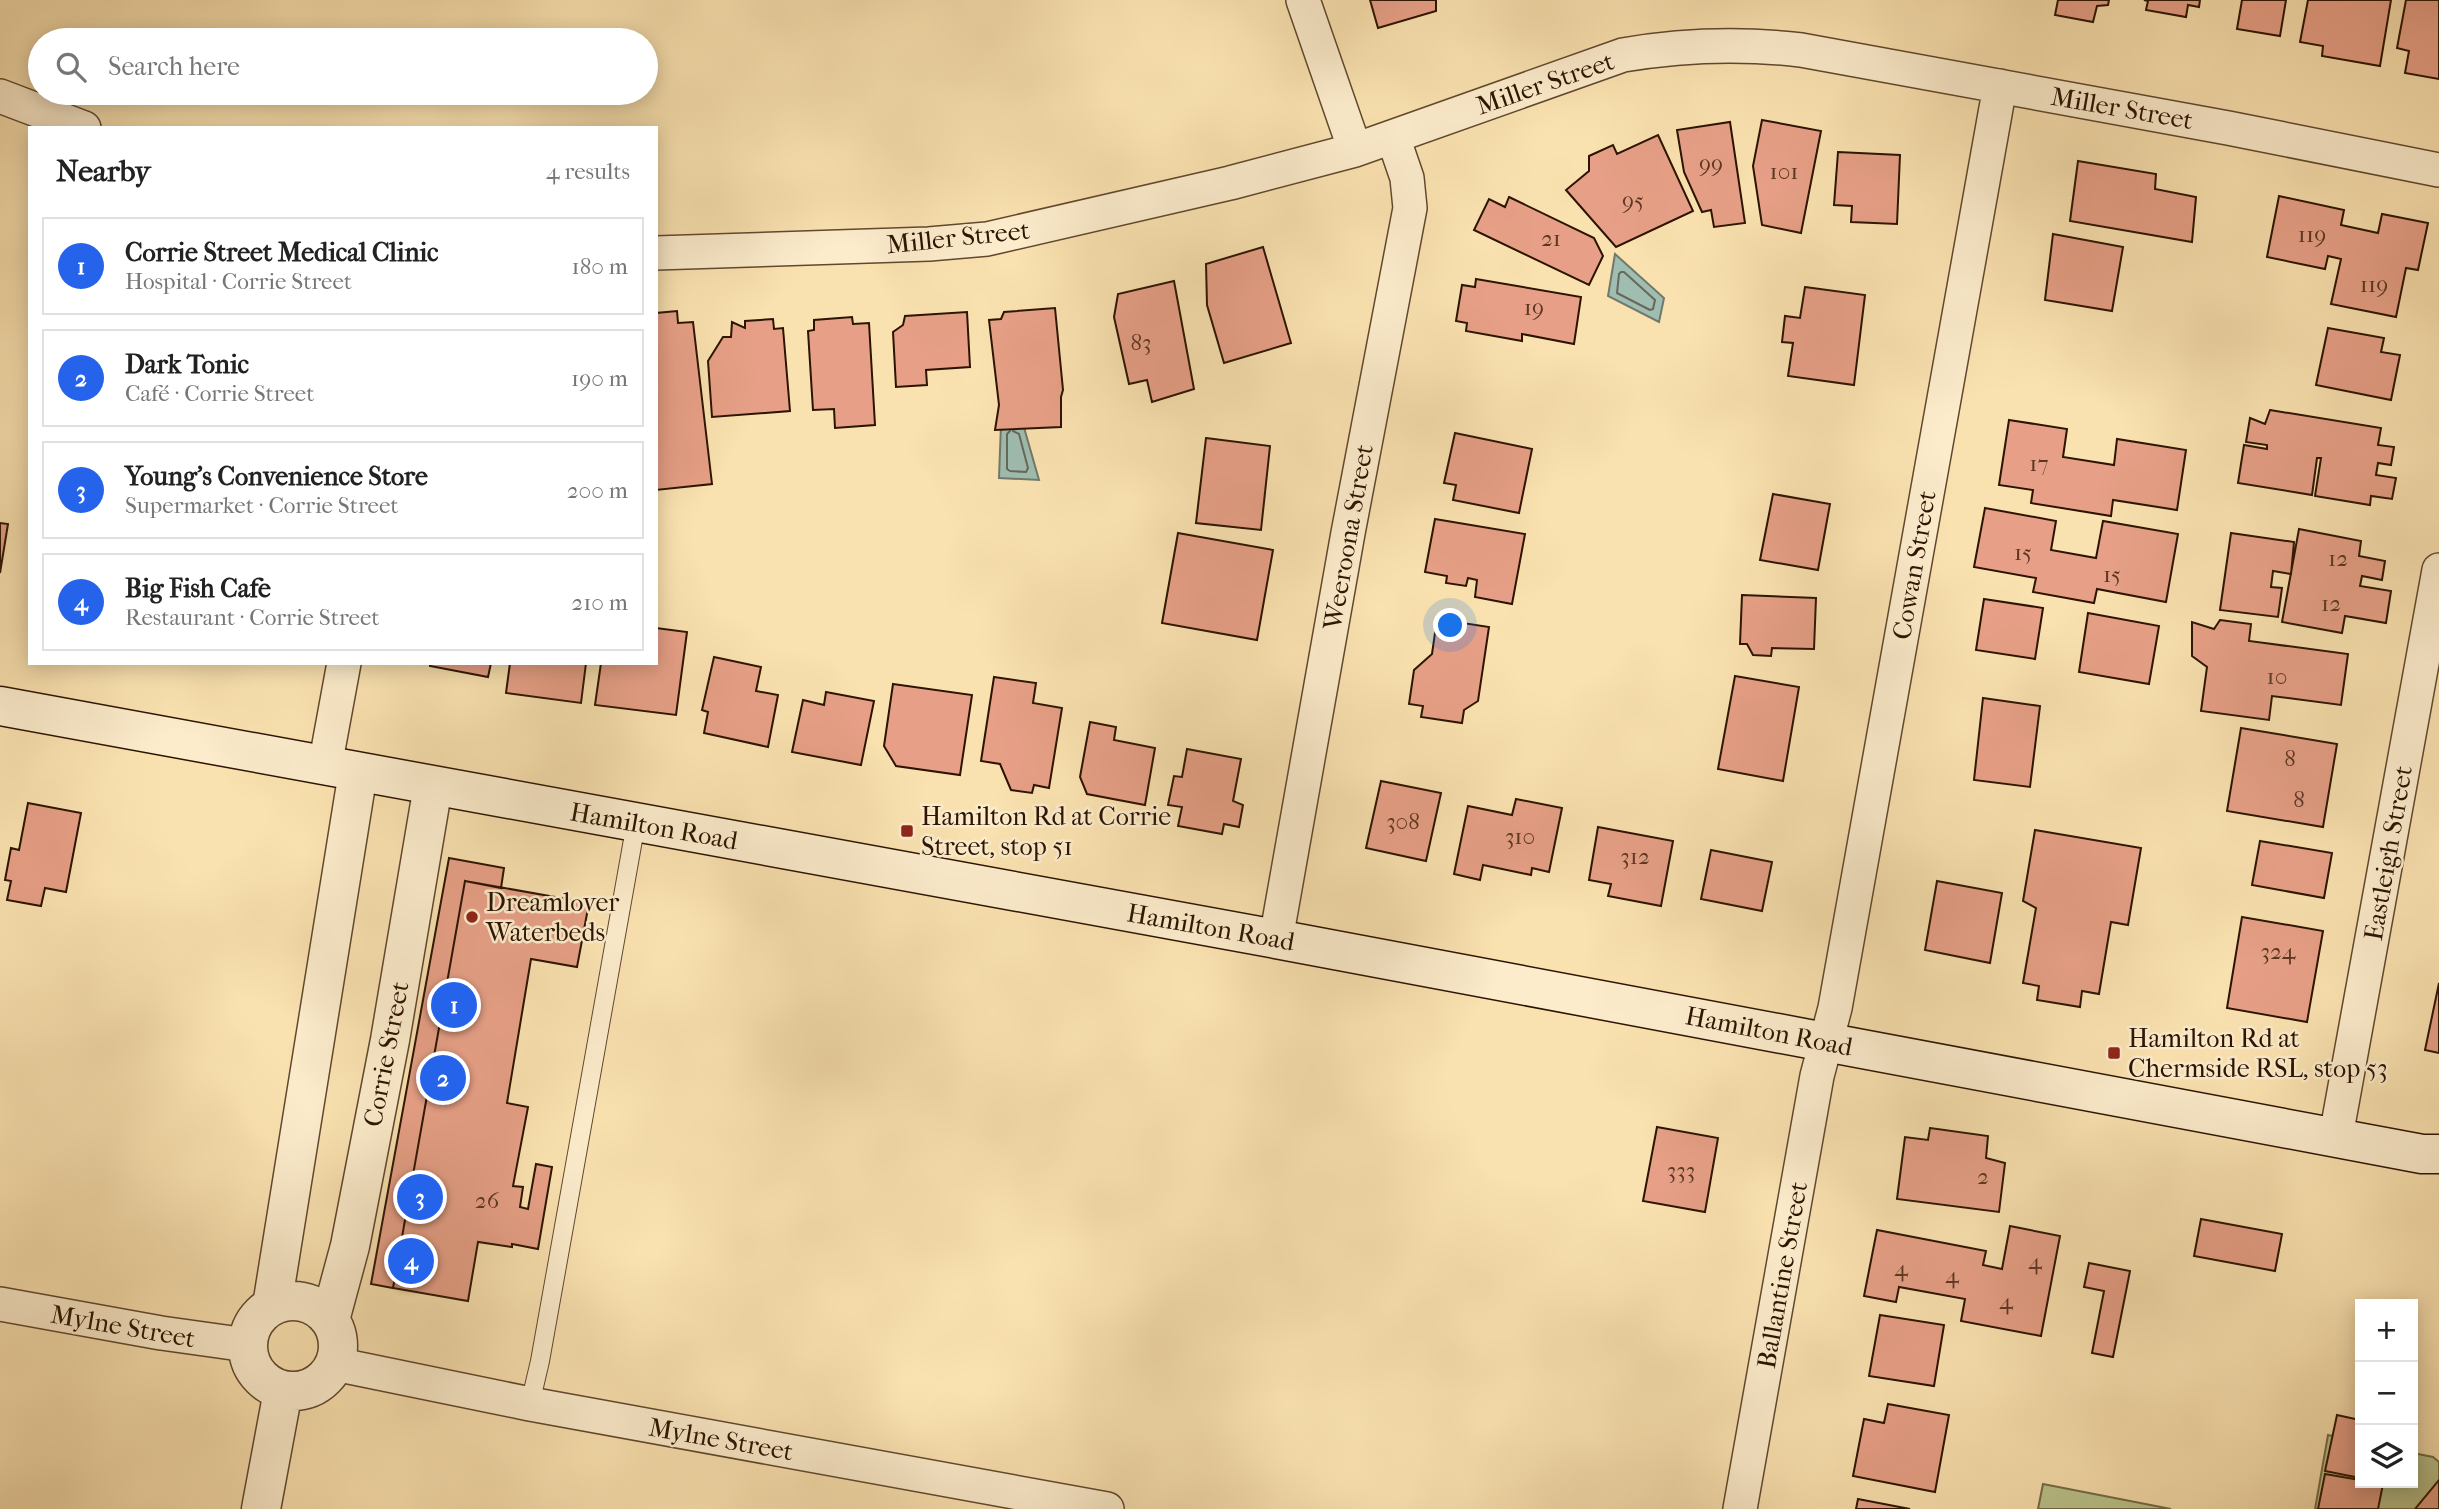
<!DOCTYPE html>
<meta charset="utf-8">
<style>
body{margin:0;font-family:"IM FELL French Canon",serif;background:#f2f2f2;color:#222}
.controls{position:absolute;right:21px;bottom:21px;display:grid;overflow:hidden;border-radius:0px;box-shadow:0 4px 18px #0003}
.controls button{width:63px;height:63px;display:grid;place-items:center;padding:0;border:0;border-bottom:2px solid #e0e0e0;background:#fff;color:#222;font:35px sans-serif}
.you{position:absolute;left:1451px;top:626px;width:24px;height:24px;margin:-18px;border:5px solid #fff;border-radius:50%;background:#1a73e8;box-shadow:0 0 0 10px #1a73e833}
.badge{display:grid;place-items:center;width:46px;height:46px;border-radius:50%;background:#2563eb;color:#fff;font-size:23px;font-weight:700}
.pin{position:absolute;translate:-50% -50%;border:4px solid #fff;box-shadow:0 2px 7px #0006}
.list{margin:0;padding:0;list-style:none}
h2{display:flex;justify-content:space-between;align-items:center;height:91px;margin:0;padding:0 28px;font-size:30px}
h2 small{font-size:23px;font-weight:400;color:#767676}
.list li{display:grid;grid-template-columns:46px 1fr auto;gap:21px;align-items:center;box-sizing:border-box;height:98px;margin:0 14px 14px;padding:0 14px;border:2px solid #e0e0e0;border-radius:0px}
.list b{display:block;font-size:26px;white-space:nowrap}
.list p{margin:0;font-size:23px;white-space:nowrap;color:#767676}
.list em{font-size:23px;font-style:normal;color:#767676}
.icon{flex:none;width:38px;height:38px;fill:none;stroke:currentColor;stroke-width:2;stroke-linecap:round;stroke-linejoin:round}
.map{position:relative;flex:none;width:2439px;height:1509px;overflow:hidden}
.search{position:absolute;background:#fff;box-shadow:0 4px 18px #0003;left:28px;top:28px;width:630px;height:77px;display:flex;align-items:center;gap:18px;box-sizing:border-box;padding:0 24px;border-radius:38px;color:#767676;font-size:26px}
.panel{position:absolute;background:#fff;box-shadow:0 4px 18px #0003;left:28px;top:126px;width:630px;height:539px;border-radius:0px}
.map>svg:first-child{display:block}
.green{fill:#bbc48d;stroke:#746c48;stroke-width:2}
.water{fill:#9fbdb1;stroke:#71796b;stroke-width:2}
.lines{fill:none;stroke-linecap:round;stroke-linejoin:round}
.shore{stroke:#66685a;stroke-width:2}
.building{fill:#e7a087;stroke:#2c1402;stroke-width:2}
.service-casing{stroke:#60482e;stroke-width:20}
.minor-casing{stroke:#60482e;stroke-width:36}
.tertiary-casing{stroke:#60482e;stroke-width:41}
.secondary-casing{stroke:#2c1402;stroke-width:41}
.service{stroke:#fceccc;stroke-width:18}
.minor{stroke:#fceccc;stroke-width:33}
.tertiary{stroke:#fceccc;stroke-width:38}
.secondary{stroke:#fceccc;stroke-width:38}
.poi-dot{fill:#8f2418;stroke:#fceccc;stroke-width:2.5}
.labels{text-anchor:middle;stroke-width:5;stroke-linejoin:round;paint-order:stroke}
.number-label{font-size:23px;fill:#5b3723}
.street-label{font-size:26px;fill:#2c1402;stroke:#fceccc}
.poi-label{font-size:26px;fill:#2c1402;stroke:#fceccc;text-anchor:start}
</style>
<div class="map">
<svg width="2439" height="1509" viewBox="0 0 2439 1509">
<rect width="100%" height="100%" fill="#fae2b0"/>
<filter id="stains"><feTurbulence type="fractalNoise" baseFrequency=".00286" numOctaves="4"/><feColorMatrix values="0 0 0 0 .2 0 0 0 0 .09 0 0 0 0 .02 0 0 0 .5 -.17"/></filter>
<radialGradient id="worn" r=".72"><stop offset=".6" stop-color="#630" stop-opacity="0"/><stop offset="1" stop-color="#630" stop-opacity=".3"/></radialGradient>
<path class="green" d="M 2328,1435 L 2360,1442 L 2360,1483 L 2413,1483 L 2413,1453 L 2433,1457 L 2439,1462 L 2439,1509 L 2315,1509 Z
M 2043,1484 L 2171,1509 L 2038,1509 Z"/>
<path class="water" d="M 1615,254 L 1664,298 L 1659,322 L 1608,296 Z
M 1001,424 L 1023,424 L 1039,480 L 999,478 Z"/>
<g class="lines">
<path class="shore" d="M 1621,272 L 1624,272 L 1655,300 L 1653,309 L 1650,310 L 1617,293 L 1619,274 Z
M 1010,431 L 1007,434 L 1007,469 L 1010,471 L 1026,472 L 1028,468 L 1019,434 L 1013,431"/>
</g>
<path class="building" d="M 1370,0 L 1436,0 L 1436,11 L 1378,28 Z
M 2058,0 L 2109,0 L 2108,5 L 2097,6 L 2093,22 L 2055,15 Z
M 2144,0 L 2200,0 L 2199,7 L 2188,5 L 2186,17 L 2146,10 L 2148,1 Z
M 2242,0 L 2286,0 L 2280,36 L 2237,29 Z
M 2308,0 L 2391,0 L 2380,66 L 2322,56 L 2323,46 L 2300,42 Z
M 2406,0 L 2439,0 L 2439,79 L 2405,73 L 2409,51 L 2397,48 Z
M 1762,120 L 1821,131 L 1801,233 L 1762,225 L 1753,166 Z
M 1730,122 L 1745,223 L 1714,227 L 1711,210 L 1702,212 L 1684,172 L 1677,130 Z
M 1658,135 L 1693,211 L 1616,247 L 1566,190 L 1589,171 L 1589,156 L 1613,145 L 1617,154 Z
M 1838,152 L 1900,155 L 1897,224 L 1851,222 L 1852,206 L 1834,205 Z
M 2078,161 L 2156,174 L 2155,189 L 2196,197 L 2192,242 L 2070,221 Z
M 2279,196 L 2344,210 L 2341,225 L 2378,233 L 2382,214 L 2428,223 L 2418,270 L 2406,268 L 2396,317 L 2331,304 L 2341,259 L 2328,256 L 2325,269 L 2267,257 Z
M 1509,197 L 1594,238 L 1603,256 L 1589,285 L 1474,230 L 1489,199 L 1505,207 Z
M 2053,234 L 2123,247 L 2112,311 L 2045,300 Z
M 1263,247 L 1291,343 L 1224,363 L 1207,305 L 1206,264 Z
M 1476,279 L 1581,297 L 1574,344 L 1522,334 L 1522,341 L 1466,331 L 1467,323 L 1456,321 L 1462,285 L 1475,287 Z
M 1174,281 L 1194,389 L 1152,402 L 1147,380 L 1129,384 L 1114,317 L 1118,294 Z
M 1805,287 L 1865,295 L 1854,385 L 1788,376 L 1793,343 L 1782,342 L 1785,316 L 1800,318 Z
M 1055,308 L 1063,390 L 1061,397 L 1061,427 L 995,430 L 999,405 L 989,320 L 1001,319 L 1004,312 Z
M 677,311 L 678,323 L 693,322 L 712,484 L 656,490 L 656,313 Z
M 967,312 L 970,367 L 926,370 L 927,385 L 896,387 L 893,332 L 903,325 L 905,316 Z
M 852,317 L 853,324 L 869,323 L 875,425 L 835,428 L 834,409 L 813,410 L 808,331 L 814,330 L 814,320 Z
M 773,319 L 774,329 L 783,328 L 790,411 L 712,417 L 708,361 L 723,337 L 731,337 L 732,322 L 745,328 L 745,321 Z
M 2328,328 L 2384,338 L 2381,352 L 2400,355 L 2391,400 L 2316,385 Z
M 2270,410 L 2381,428 L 2378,445 L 2394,447 L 2391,465 L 2378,463 L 2376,475 L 2396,478 L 2392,499 L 2371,496 L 2370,505 L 2315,496 L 2321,458 L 2317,458 L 2312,495 L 2238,483 L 2244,445 L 2267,449 L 2267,445 L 2246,442 L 2250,418 L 2265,424 Z
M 2009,420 L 2067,429 L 2063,457 L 2114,465 L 2117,439 L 2186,450 L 2177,510 L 2113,500 L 2111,516 L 2031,503 L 2033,490 L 1999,485 Z
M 1455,433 L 1532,449 L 1519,513 L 1453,500 L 1456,485 L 1444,483 Z
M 1206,438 L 1270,446 L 1261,530 L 1196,523 Z
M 1773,494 L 1830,504 L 1818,570 L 1760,560 Z
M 1985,508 L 2056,521 L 2051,550 L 2096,558 L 2103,521 L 2178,534 L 2166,602 L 2097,589 L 2094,603 L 2033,592 L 2036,578 L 1974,567 Z
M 1435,519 L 1525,534 L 1512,604 L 1475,597 L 1477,580 L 1468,578 L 1466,586 L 1446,583 L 1447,576 L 1425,572 Z
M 0,523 L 8,524 L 0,573 Z
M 2299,529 L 2361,541 L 2359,556 L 2385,561 L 2382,580 L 2362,576 L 2360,586 L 2391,591 L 2386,623 L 2345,616 L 2342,633 L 2282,622 Z
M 1178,533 L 1273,550 L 1257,640 L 1162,623 Z
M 2231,533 L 2294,542 L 2291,574 L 2273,571 L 2271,587 L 2282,588 L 2278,617 L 2220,610 Z
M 1742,595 L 1816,598 L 1814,649 L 1772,648 L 1771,656 L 1753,655 L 1747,644 L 1740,644 Z
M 1984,599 L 2043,608 L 2035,659 L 1976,650 Z
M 2088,613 L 2159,626 L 2149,684 L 2079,672 Z
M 1437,619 L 1489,627 L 1478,701 L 1464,710 L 1462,723 L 1421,717 L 1423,706 L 1409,704 L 1414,670 L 1432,654 Z
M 2220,620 L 2251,624 L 2249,641 L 2348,654 L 2341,705 L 2272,696 L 2269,720 L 2201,711 L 2207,667 L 2192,656 L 2192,622 L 2214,629 Z
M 656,628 L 687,632 L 676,715 L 595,705 L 601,663 L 656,663 Z
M 714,657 L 761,667 L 756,691 L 778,695 L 768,747 L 704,733 L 708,712 L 702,710 Z
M 430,663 L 491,663 L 488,677 L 430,666 Z
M 510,663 L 586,663 L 581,703 L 506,693 Z
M 1735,676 L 1799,687 L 1783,781 L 1718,769 Z
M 994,677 L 1036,683 L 1033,703 L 1062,708 L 1049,788 L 1034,785 L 1032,793 L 1011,790 L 1000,764 L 981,761 Z
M 893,684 L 972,695 L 960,775 L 896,766 L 884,746 Z
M 826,692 L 874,701 L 861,765 L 792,752 L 803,700 L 824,705 Z
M 1983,698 L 2040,706 L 2030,787 L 1974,780 Z
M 1090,722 L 1116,727 L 1114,740 L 1155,748 L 1145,805 L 1087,794 L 1080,777 Z
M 2241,728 L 2337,744 L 2323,827 L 2227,811 Z
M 1187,749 L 1241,759 L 1233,801 L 1243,805 L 1239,827 L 1224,824 L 1222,834 L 1178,826 L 1182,807 L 1168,805 L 1174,776 L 1182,777 Z
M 1381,781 L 1441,793 L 1426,861 L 1366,848 Z
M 1516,799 L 1562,808 L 1549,872 L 1532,868 L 1531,875 L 1483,865 L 1480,880 L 1454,874 L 1468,806 L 1512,815 Z
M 28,803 L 81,813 L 66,892 L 45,888 L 41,906 L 7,900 L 11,881 L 5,880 L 11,848 L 19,850 Z
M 1598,827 L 1673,841 L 1661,906 L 1608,896 L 1611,884 L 1589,880 Z
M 2035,830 L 2141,848 L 2128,925 L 2111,922 L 2099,994 L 2082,991 L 2080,1007 L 2037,1000 L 2039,986 L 2023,983 L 2036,908 L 2023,901 Z
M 2260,841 L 2332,853 L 2324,898 L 2252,885 Z
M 1711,850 L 1772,862 L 1762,911 L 1701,899 Z
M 449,858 L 504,868 L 501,888 L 465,881 L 393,1288 L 371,1284 Z
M 465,881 L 589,903 L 577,967 L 531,959 L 507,1103 L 528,1107 L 513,1186 L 523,1187 L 520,1207 L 528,1209 L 536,1164 L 552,1167 L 538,1249 L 512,1244 L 512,1247 L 478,1242 L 468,1301 L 393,1288 Z
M 1937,881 L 2002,893 L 1990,963 L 1925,950 Z
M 2242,917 L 2323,931 L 2307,1022 L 2227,1008 Z
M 2439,983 L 2439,1053 L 2425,1050 Z
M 1657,1127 L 1718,1138 L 1705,1212 L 1643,1201 Z
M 1930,1128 L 1988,1136 L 1986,1158 L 2005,1163 L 1999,1212 L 1897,1199 L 1905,1137 L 1928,1140 Z
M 2201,1219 L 2282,1234 L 2275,1271 L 2194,1256 Z
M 2010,1226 L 2060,1236 L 2041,1336 L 1961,1321 L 1965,1299 L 1899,1287 L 1896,1302 L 1864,1296 L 1877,1230 L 1986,1251 L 1983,1265 L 2002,1269 Z
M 2089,1263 L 2130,1271 L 2113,1357 L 2092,1353 L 2104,1291 L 2084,1287 Z
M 1880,1315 L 1944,1325 L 1934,1386 L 1869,1376 Z
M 1888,1404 L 1949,1415 L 1935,1492 L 1853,1476 L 1864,1419 L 1884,1423 Z
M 2337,1415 L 2360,1420 L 2360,1478 L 2325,1471 Z
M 2325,1474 L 2360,1480 L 2360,1483 L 2383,1484 L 2378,1509 L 2318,1509 Z
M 2439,1480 L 2439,1509 L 2415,1509 Z
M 2382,1483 L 2406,1483 L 2405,1487 Z
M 1858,1499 L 1910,1509 L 1856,1509 Z"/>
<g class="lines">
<defs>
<path id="service" d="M 530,1404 L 540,1361 L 636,823"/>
<path id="minor" d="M 1303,0 L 1355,150
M 0,96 L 84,128
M 656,253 L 929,244 L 987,239 L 1230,183 L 1355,150 L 1623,55 C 1682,45 1741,43 1801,50 L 2228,128 L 2439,170
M 325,766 L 344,663
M 1276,939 L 1348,533 L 1410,208 L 1407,178 L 1393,137
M 2336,1136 L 2439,570
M 0,1304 L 161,1333 L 247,1345
M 335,1364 L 530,1404 L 1107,1509
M 1740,1509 L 1817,1076 L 1835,1008 L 2000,86"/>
<path id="tertiary" d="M248 1346a45 45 0 1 1 90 0a45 45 0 1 1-90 0Z
M 272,1306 L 358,772
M 330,1320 L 350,1246 L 390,1040 L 433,786
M 261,1509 L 283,1391"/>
<path id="secondary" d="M 0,706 L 1276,939 L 2422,1154 L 2439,1154"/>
</defs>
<use href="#service" class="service-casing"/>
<use href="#minor" class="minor-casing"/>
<use href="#tertiary" class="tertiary-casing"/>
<use href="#secondary" class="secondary-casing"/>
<use href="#service" class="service"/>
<use href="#minor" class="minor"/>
<use href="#tertiary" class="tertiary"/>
<use href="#secondary" class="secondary"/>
</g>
<g class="poi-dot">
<rect x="900" y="824" width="14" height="14" rx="3.5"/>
<circle cx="472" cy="917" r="7"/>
<rect x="2107" y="1046" width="14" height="14" rx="3.5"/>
</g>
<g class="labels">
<g class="number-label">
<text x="1711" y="171">99</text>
<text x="1784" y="179">101</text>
<text x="1633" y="208">95</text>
<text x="2312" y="242">119</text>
<text x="1551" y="246">21</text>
<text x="2374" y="292">119</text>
<text x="1534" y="315">19</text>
<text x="1141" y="350">83</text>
<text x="2039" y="471">17</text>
<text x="2023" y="560">15</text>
<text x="2338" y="566">12</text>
<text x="2112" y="582">15</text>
<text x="2331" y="611">12</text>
<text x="2277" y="684">10</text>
<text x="2290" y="766">8</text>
<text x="2299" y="807">8</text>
<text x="1403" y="829">308</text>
<text x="1520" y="844">310</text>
<text x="1635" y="864">312</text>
<text x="2278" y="959">324</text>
<text x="1681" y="1178">333</text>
<text x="1983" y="1184">2</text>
<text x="487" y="1208">26</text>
<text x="2035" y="1269">4</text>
<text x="1901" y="1276">4</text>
<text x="1952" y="1283">4</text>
<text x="2006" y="1309">4</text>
</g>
<g class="street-label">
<text transform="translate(1545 83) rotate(-19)" y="9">Miller Street</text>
<text transform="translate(2122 108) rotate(10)" y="9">Miller Street</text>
<text transform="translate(958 237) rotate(-6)" y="9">Miller Street</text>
<text transform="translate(1348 537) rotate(-80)" y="9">Weeroona Street</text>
<text transform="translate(1914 565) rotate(-80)" y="9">Cowan Street</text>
<text transform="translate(654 826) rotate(10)" y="9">Hamilton Road</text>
<text transform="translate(2388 853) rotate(-80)" y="9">Eastleigh Street</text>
<text transform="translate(1211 927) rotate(10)" y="9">Hamilton Road</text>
<text transform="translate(1769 1031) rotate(11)" y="9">Hamilton Road</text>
<text transform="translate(386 1054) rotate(-79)" y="9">Corrie Street</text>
<text transform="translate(1782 1275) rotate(-80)" y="9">Ballantine Street</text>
<text transform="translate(123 1326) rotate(10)" y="9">Mylne Street</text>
<text transform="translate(721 1439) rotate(10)" y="9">Mylne Street</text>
</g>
<g class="poi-label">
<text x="921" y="825">Hamilton Rd at Corrie<tspan x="921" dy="30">Street, stop 51</tspan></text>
<text x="486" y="911">Dreamlover<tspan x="486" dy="30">Waterbeds</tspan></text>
<text x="2128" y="1047">Hamilton Rd at<tspan x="2128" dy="30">Chermside RSL, stop 53</tspan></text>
</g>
</g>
<rect width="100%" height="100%" filter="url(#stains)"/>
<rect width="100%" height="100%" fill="url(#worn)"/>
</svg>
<div class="controls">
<button>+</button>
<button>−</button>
<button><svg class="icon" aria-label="layers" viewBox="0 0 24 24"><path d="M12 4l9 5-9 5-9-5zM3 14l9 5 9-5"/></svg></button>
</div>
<div class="you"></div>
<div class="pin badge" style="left:454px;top:1005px">1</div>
<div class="pin badge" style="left:443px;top:1078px">2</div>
<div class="pin badge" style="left:420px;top:1197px">3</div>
<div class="pin badge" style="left:411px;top:1261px">4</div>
<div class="search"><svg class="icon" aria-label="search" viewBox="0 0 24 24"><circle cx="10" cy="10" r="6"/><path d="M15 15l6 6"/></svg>Search here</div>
<section class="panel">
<h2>Nearby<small>4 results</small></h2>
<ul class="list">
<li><span class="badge">1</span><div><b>Corrie Street Medical Clinic</b><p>Hospital · Corrie Street</p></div><em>180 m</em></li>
<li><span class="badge">2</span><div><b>Dark Tonic</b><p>Café · Corrie Street</p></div><em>190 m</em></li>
<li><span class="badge">3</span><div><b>Young's Convenience Store</b><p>Supermarket · Corrie Street</p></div><em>200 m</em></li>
<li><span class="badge">4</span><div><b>Big Fish Cafe</b><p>Restaurant · Corrie Street</p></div><em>210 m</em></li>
</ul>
</section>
</div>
